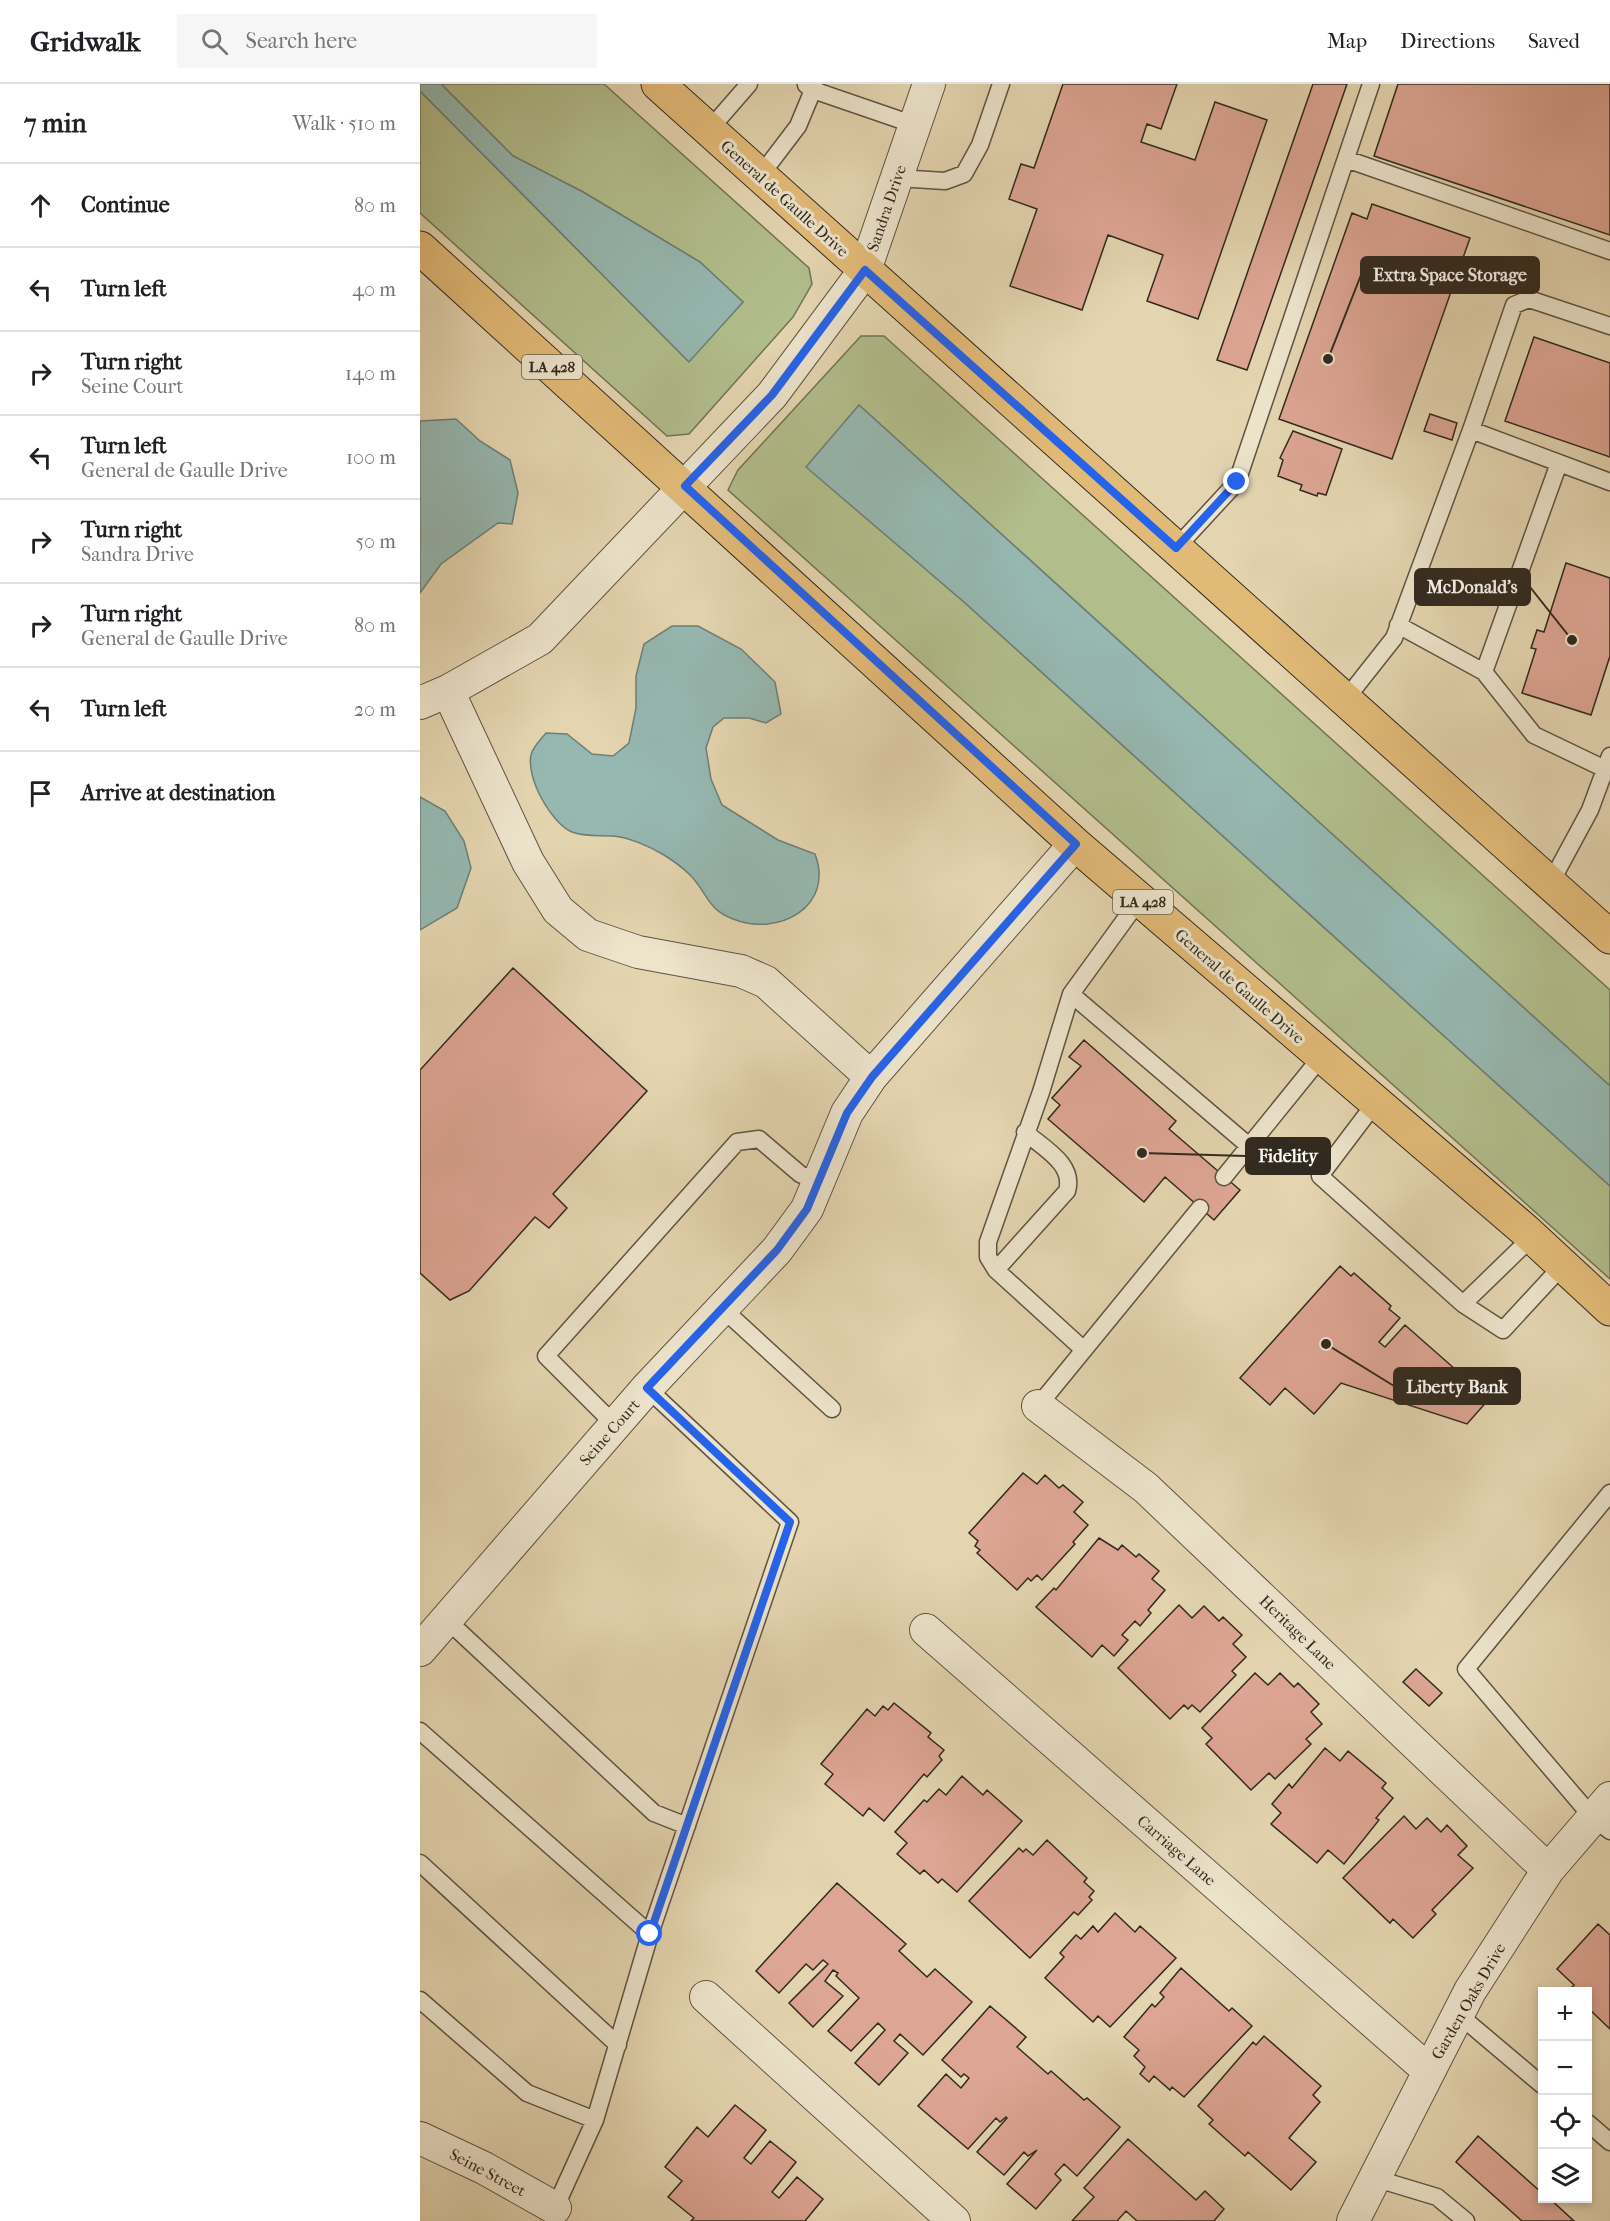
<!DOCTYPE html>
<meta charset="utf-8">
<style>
body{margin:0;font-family:"IM FELL French Canon",serif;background:#f6f6f6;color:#202124}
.controls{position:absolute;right:18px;bottom:18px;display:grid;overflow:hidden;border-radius:0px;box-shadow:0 3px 9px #0003}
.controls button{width:54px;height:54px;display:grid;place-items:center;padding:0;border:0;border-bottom:2px solid #e0e0e0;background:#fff;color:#202124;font:30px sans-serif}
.stop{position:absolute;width:18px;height:18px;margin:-14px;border:4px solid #2563eb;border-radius:50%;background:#fff}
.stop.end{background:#2563eb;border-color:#fff;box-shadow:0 2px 6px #0008}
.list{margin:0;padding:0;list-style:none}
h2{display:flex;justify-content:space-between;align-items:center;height:78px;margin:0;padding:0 24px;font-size:26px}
h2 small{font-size:20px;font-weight:400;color:#757577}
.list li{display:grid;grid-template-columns:39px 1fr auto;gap:18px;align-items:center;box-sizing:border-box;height:84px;padding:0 24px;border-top:2px solid #e0e0e0}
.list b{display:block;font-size:22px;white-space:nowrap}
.list p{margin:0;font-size:20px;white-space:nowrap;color:#757577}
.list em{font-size:20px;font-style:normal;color:#757577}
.icon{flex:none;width:33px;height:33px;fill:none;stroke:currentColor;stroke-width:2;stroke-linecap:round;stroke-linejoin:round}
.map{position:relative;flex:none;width:1190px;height:2137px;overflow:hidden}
header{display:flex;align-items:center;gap:36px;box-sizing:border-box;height:84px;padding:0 30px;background:#fff;border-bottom:2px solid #e0e0e0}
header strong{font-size:28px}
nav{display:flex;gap:33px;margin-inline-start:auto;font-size:21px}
.search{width:420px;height:54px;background:#f6f6f6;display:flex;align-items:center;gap:15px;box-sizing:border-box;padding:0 21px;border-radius:0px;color:#757577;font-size:22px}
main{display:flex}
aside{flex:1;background:#fff}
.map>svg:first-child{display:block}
.green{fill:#b2bd8c;stroke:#727356;stroke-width:1.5}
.water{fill:#96b8b1;stroke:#6e7f77;stroke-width:1.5}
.building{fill:#dda593;stroke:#31291f;stroke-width:1.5}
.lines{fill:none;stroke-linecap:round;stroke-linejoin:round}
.service-casing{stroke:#5e5443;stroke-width:19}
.minor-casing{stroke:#5e5443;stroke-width:34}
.primary-casing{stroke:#31291f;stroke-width:35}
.service{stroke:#ede4cc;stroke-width:16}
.minor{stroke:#ede4cc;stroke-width:32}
.primary{stroke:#e2ba78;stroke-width:33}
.route{stroke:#2563eb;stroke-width:8}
.labels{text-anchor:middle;stroke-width:6;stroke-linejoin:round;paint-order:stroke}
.shield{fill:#ede4cc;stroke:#696153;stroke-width:1.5}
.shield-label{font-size:15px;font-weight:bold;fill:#31291f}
.street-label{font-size:16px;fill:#31291f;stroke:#ede4cc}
.leader{fill:none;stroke:#31291f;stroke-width:2}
.callout-dot{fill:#31291f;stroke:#ede4cc;stroke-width:2}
.callout{fill:#31291f;stroke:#31291f;stroke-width:2}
.callout-label{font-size:18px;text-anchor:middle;font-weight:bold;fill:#fff}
</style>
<header>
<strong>Gridwalk</strong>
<div class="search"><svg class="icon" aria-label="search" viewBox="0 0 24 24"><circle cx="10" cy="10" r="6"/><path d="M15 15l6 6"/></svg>Search here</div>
<nav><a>Map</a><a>Directions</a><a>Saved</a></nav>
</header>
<main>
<aside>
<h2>7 min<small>Walk · 510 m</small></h2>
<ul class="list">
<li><svg class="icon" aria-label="ahead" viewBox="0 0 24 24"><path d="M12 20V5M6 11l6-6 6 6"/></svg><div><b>Continue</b></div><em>80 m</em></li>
<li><svg class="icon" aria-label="left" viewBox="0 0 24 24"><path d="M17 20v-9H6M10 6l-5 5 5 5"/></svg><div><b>Turn left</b></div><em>40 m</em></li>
<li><svg class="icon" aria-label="right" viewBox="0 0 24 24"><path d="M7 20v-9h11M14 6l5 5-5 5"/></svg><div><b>Turn right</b><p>Seine Court</p></div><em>140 m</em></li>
<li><svg class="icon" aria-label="left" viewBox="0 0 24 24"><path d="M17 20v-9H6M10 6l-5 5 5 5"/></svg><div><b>Turn left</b><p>General de Gaulle Drive</p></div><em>100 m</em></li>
<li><svg class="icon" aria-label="right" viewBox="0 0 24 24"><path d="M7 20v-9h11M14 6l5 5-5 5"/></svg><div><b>Turn right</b><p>Sandra Drive</p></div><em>50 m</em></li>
<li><svg class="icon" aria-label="right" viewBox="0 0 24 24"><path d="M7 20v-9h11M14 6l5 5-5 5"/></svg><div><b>Turn right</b><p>General de Gaulle Drive</p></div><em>80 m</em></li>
<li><svg class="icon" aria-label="left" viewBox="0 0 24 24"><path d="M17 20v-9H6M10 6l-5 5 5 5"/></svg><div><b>Turn left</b></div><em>20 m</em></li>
<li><svg class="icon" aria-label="arrive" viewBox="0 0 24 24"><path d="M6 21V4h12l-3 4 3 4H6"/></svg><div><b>Arrive at destination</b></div></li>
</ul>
</aside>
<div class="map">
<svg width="1190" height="2137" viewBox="0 0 1190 2137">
<rect width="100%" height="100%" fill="#e4d5b0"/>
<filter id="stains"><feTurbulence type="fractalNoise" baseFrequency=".00333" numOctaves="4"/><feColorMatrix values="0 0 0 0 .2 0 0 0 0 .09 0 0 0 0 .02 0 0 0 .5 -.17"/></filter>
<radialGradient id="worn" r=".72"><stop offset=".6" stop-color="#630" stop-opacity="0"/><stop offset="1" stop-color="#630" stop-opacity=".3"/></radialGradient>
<path class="green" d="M 21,0 L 184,0 L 389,184 L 392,200 L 373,233 L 269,350 L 247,352 L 0,129 L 0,7 L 268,277 L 323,218 L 280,178 L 163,108 L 93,72 Z
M 441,252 L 464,252 L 1190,906 L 1190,1002 L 439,321 L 387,383 L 544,518 L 1190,1102 L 1190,1195 L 308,406 L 318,386 Z"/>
<path class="water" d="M 0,0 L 21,0 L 93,72 L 163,108 L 280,178 L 323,218 L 269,278 L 0,7 Z
M 439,321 L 1190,1002 L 1190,1102 L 544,518 L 386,383 Z
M 36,335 L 60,357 L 90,376 L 98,409 L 92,440 L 78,439 L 21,480 L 0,509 L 0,337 Z
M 252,542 L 278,542 L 321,565 L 355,598 L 361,630 L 346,639 L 329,634 L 304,634 L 293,643 L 286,664 L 291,695 L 302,721 L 358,756 L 395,770 C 415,823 358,853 313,835 C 286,825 287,807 269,790 C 262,783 252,776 244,771 C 231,763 208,753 193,752 C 180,751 164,753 152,748 C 131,739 106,694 111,671 C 112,664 121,655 126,649 L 147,650 L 172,670 L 193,672 L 209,659 L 216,624 L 216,592 L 224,560 Z
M 0,713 L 25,727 L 44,757 L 51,784 L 37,824 L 0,846 Z"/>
<path class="building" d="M 643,0 L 757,0 L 741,45 L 727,40 L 721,58 L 775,76 L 795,18 L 847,36 L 778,235 L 727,217 L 743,171 L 688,151 L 662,226 L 590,202 L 617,125 L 589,115 L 601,80 L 614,84 Z
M 893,0 L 927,0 L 827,286 L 797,276 Z
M 978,0 L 1190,0 L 1190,151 L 954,72 Z
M 952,120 L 1050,154 L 972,375 L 859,335 L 932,129 L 947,135 Z
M 1114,253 L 1190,279 L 1190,373 L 1085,337 Z
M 1010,330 L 1037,339 L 1032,356 L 1004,347 Z
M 873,347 L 922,365 L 906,411 L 898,409 L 897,412 L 880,406 L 882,401 L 858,392 L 863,376 L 860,374 Z
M 1146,479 L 1190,494 L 1190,572 L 1171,631 L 1102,609 L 1116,565 L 1111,564 L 1117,546 L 1124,548 Z
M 93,884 L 227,1007 L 133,1110 L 147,1124 L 129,1144 L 115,1133 L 49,1207 L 30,1216 L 0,1189 L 0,986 Z
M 664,956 L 756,1037 L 749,1045 L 820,1106 L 794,1136 L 745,1093 L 724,1118 L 628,1035 L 640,1021 L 632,1014 L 661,982 L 649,973 Z
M 920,1182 L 931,1192 L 934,1189 L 971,1222 L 969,1225 L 980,1234 L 959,1258 L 965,1263 L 985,1241 L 1069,1315 L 1047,1340 L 921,1299 L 894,1330 L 865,1304 L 850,1321 L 820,1294 Z
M 603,1389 L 617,1400 L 625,1391 L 639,1404 L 643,1401 L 663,1418 L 654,1428 L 668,1441 L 653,1458 L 655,1460 L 622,1496 L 617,1491 L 611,1497 L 608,1494 L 597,1506 L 557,1469 L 560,1466 L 555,1462 L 558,1457 L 549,1449 Z
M 679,1454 L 698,1466 L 702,1461 L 716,1473 L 719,1470 L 739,1487 L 732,1495 L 745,1506 L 728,1526 L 731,1529 L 720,1542 L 715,1537 L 702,1551 L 708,1556 L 694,1572 L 682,1561 L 672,1573 L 616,1523 L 634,1504 L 636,1506 Z
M 759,1521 L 772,1534 L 784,1522 L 799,1537 L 803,1533 L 822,1551 L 813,1560 L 826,1573 L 812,1587 L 816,1591 L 780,1628 L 772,1621 L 768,1625 L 764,1621 L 750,1635 L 698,1584 Z
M 996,1585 L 1022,1609 L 1009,1622 L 983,1598 Z
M 835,1589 L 848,1601 L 860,1589 L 874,1603 L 878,1599 L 899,1620 L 891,1628 L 902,1640 L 886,1655 L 891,1660 L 855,1695 L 849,1689 L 831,1706 L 786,1660 L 792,1654 L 782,1644 Z
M 474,1619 L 511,1649 L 508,1653 L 524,1666 L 519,1672 L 522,1676 L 507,1693 L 504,1690 L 464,1737 L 449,1724 L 443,1732 L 405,1700 L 413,1690 L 401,1680 L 447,1625 L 455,1632 L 463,1622 L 468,1626 Z
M 905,1664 L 920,1677 L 928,1667 L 966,1699 L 962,1704 L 973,1714 L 956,1734 L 959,1736 L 924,1780 L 908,1766 L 897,1779 L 851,1740 L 861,1729 L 852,1720 L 869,1700 L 872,1704 Z
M 542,1692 L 563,1711 L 567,1706 L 602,1737 L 537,1808 L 522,1795 L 518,1799 L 504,1786 L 500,1790 L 477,1770 L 487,1759 L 475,1748 L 504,1716 L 507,1718 L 519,1705 L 526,1711 Z
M 984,1732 L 996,1745 L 1007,1734 L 1021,1748 L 1027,1741 L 1047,1762 L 1038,1771 L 1053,1784 L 1012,1826 L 1016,1830 L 993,1854 L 973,1835 L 970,1839 L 923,1794 Z
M 627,1756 L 667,1794 L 664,1798 L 674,1807 L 669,1813 L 672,1816 L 658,1831 L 654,1828 L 610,1874 L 549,1817 L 599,1764 L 603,1768 L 606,1765 L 613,1771 Z
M 417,1799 L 486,1860 L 479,1867 L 507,1893 L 515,1885 L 552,1918 L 503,1971 L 480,1950 L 474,1957 L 488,1969 L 459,2001 L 435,1979 L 465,1946 L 458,1939 L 431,1967 L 408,1947 L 439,1914 L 416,1892 L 418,1889 L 413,1886 L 405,1897 L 423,1912 L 393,1943 L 369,1919 L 408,1880 L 403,1876 L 393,1886 L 386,1880 L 359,1909 L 336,1887 Z
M 695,1829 L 715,1848 L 720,1842 L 756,1874 L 690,1943 L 678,1932 L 673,1938 L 625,1894 L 644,1873 L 640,1869 L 656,1851 L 661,1855 L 673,1842 L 678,1848 Z
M 1178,1840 L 1190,1851 L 1190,1945 L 1168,1924 L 1168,1908 L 1147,1908 L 1154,1901 L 1137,1885 Z
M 761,1884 L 809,1927 L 812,1924 L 832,1942 L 764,2013 L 752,2003 L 750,2006 L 734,1992 L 729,1998 L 720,1990 L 725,1983 L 714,1972 L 719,1966 L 704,1953 L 732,1920 L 735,1923 L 744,1913 L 740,1909 Z
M 570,1922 L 606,1953 L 597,1963 L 628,1990 L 631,1987 L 664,2016 L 667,2014 L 700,2043 L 657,2092 L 644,2080 L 635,2090 L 641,2096 L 616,2125 L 587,2100 L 617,2066 L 608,2072 L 604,2068 L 584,2091 L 557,2068 L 587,2034 L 586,2033 L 580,2038 L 576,2034 L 548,2065 L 498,2022 L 526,1990 L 541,2004 L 549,1994 L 544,1990 L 541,1993 L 522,1976 Z
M 844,1952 L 901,2002 L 893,2011 L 900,2018 L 869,2054 L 896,2078 L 871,2106 L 828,2068 L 825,2072 L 789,2040 L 793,2036 L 778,2022 L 833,1958 L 836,1961 Z
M 315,2021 L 346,2046 L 324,2074 L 331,2080 L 350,2057 L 376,2078 L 352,2108 L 359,2114 L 377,2093 L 403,2115 L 385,2137 L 271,2137 L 274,2134 L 248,2113 L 262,2097 L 245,2083 L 277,2043 L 288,2053 Z
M 1058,2052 L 1122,2109 L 1122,2114 L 1129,2114 L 1154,2137 L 1102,2137 L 1036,2078 Z
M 708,2055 L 776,2116 L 785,2107 L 804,2125 L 794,2137 L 717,2137 L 706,2127 L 697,2137 L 652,2137 L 674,2113 L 664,2104 Z"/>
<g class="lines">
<defs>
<path id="service" d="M 394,0 L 393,6 L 495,41
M 289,46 L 329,0
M 926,75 L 1190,167
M 340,92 L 378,42 L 393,6 L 386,1
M 477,94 L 525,97 L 544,90 L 560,61 L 581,0
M 1051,346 L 1190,398
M 756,464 L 817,398 L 951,0
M 978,541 L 1064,588 L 1114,651 L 1185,685
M 1064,588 L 1139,379
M 925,616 L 974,554 L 1051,346 L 1094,221 L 1109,215 L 1190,242
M 1130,800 L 1170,726 L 1190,672
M 651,910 L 829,1062
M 956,1018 L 900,1092 L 1043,1220 L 1112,1153
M 804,1093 L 902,972
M 576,1186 L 647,1107 C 655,1080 623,1064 605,1048
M 1043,1220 L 1083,1246 L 1143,1181
M 303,1225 L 412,1325
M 664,1266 L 576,1186 L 568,1173 L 568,1158 L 621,1008 L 651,910 L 720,815
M 618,1322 L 780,1124
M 195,1341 L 126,1272 L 317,1058 L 339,1055 L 380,1090 L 398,1098
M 1190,1409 L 1046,1585 L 1173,1734 L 1190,1747
M 27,1536 L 234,1729 L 267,1742
M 0,1647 L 230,1850
M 0,1779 L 198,1961
M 0,1916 L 107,2009 L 175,2036
M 1038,1930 L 1122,2001
M 1168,2039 L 1190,2058
M 954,2094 L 1017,2113 L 1046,2137
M 135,2124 L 175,2036 L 230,1850 L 370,1438 L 227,1304"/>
<path id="minor" d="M 28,607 L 108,778 L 138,826 L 168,851 L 218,868 L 321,887 L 346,898 L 451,993
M 0,619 L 28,607 L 120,555 L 352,311 L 445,186 L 509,0
M 618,1322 L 726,1404 L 1128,1786
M 506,1546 L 1008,1986
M 0,1566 L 227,1304 L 357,1166 L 387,1125 L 427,1029 L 451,993 L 655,760
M 286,1913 L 534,2137
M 0,2054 L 64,2084 L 135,2124
M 933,2137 L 1050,1907 L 1128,1786 L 1190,1714"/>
<path id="primary" d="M 238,0 L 1190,853
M 0,164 L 655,760 L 1107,1148 L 1190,1225"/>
</defs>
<use href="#service" class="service-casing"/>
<use href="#minor" class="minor-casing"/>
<use href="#primary" class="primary-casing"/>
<use href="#service" class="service"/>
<use href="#minor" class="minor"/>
<use href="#primary" class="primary"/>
</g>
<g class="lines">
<path class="route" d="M 230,1850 L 370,1438 L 227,1304 L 357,1166 L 387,1125 L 427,1029 L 452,993 L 656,760 L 265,402 L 352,311 L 445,186 L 756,464 L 817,398"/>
</g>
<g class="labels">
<g class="shield">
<rect x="102" y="271" width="60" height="24" rx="4.5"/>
<rect x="693" y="806" width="60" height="24" rx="4.5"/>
</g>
<g class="shield-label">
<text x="132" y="288">LA 428</text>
<text x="723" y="823">LA 428</text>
</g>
<g class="street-label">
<text transform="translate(365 114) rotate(42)" y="6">General de Gaulle Drive</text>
<text transform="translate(466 124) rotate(-71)" y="6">Sandra Drive</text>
<text transform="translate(820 902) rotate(41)" y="6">General de Gaulle Drive</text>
<text transform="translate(189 1348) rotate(-49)" y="6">Seine Court</text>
<text transform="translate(878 1548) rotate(44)" y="6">Heritage Lane</text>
<text transform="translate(757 1766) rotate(41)" y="6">Carriage Lane</text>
<text transform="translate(1048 1917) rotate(-60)" y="6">Garden Oaks Drive</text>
<text transform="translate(68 2088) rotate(28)" y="6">Seine Street</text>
</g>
</g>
<path class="leader" d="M908 275L941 191M1152 556L1110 503M722 1069L826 1072M906 1260L974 1302"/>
<g class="callout-dot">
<circle cx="908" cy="275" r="6"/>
<circle cx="1152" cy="556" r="6"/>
<circle cx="722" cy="1069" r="6"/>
<circle cx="906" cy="1260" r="6"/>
</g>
<g class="callout">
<rect x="941" y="173" width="178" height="36" rx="6"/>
<rect x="995" y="485" width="115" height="36" rx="6"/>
<rect x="826" y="1054" width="84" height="36" rx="6"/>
<rect x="974" y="1284" width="126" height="36" rx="6"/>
</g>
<g class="callout-label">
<text x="1030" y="197">Extra Space Storage</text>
<text x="1052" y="509">McDonald's</text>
<text x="868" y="1078">Fidelity</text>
<text x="1037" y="1309">Liberty Bank</text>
</g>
<rect width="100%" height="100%" filter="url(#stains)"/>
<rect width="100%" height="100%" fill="url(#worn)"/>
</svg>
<div class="controls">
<button>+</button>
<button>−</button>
<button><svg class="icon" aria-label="locate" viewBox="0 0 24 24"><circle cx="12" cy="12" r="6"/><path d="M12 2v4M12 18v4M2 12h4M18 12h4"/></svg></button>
<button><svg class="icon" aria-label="layers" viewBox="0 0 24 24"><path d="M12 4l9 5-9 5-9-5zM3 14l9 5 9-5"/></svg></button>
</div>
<div class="stop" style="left:230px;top:1850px"></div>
<div class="stop end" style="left:817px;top:398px"></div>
</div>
</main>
